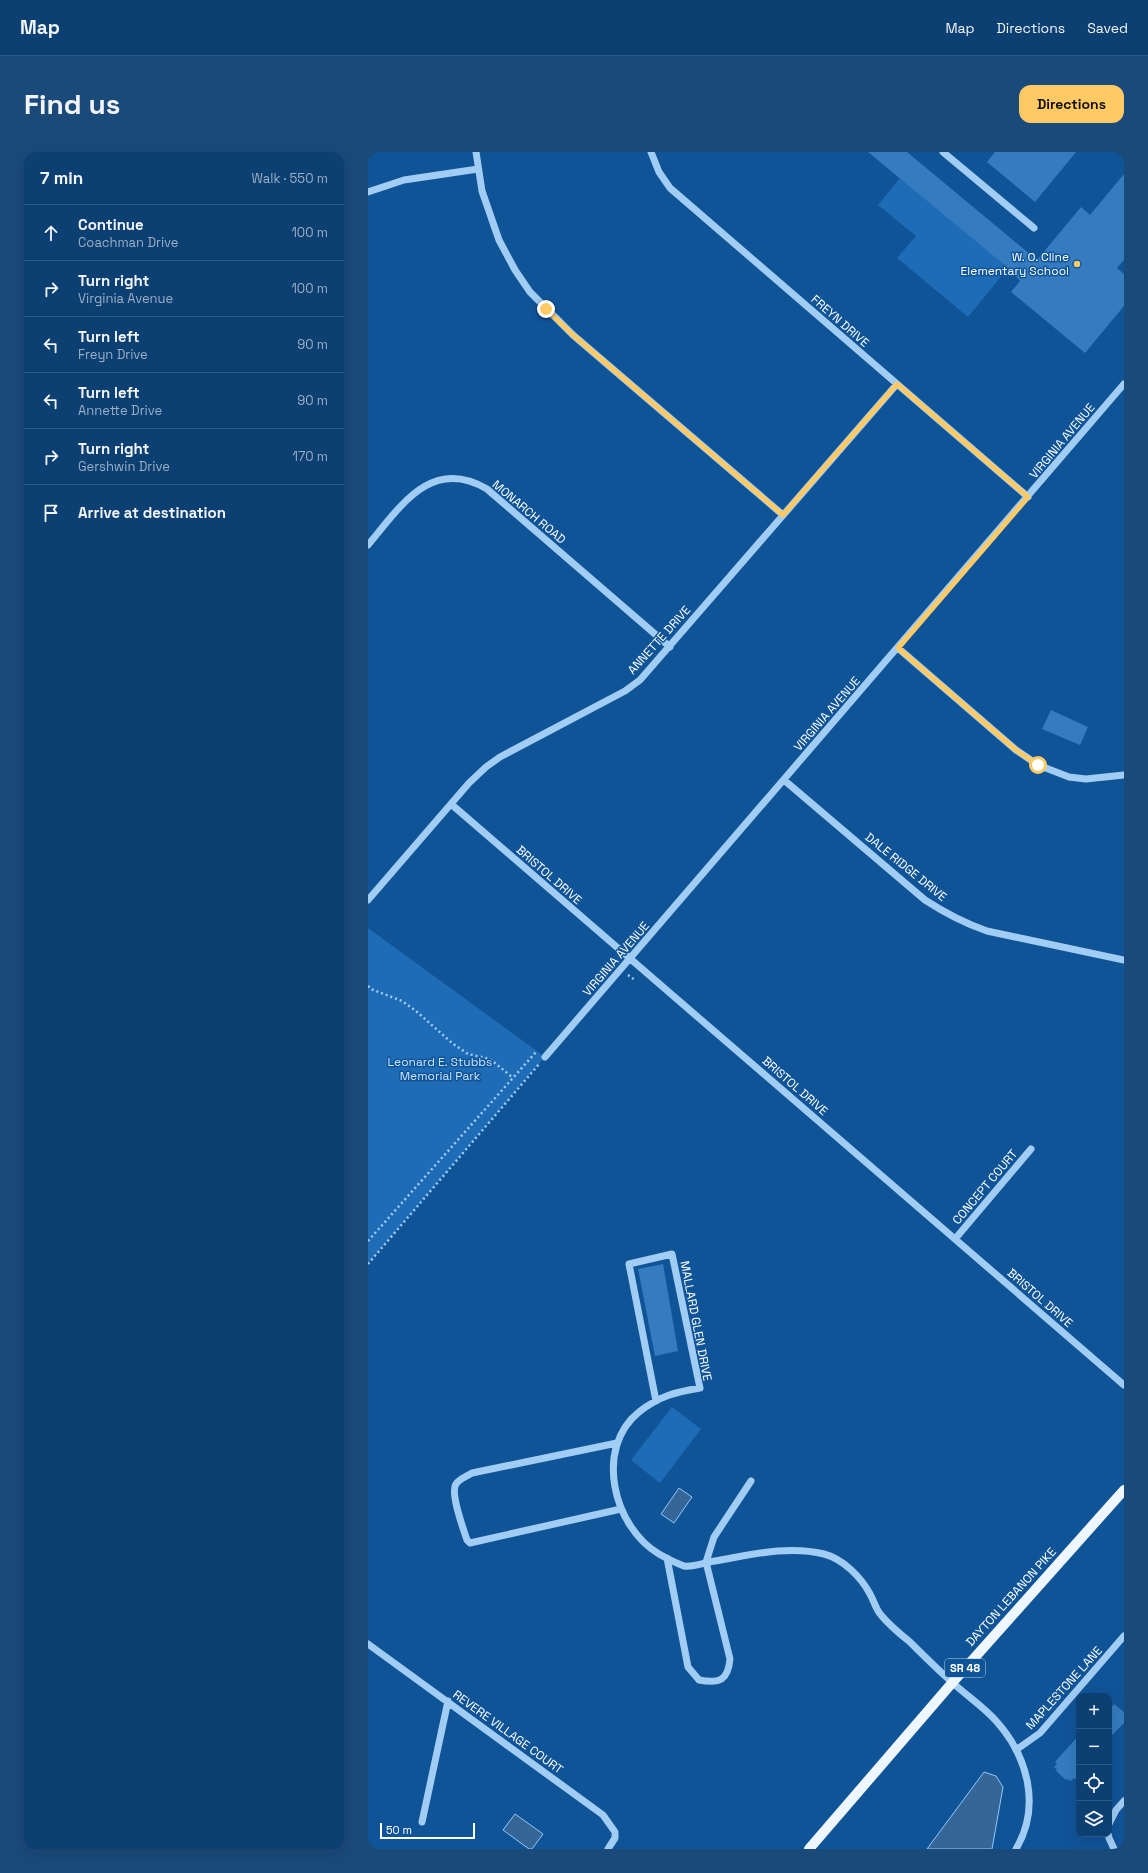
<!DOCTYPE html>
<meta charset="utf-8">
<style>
body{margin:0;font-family:"Space Grotesk",sans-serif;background:#1a4a7a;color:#f1f3f6}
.controls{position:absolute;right:12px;bottom:12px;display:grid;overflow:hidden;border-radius:8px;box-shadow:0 4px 16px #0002}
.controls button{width:36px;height:36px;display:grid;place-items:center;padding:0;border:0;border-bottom:1px solid #2c5884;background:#0c3f72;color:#f1f3f6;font:20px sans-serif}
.scale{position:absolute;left:12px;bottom:10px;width:95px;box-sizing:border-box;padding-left:4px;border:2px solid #fff;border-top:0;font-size:11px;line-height:14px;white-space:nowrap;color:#fff;-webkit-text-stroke:3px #105498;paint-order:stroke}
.stop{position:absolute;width:12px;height:12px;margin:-9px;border:3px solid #ffc964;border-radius:50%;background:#fff}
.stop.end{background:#ffc964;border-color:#fff;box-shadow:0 1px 4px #0008}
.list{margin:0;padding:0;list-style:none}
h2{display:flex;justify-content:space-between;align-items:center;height:52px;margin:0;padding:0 16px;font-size:17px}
h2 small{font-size:13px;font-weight:400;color:#9aafc4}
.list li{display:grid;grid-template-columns:26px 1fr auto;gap:12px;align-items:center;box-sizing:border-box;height:56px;padding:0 16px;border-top:1px solid #2c5884}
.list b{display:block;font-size:15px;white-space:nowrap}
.list p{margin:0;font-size:13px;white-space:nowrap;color:#9aafc4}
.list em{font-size:13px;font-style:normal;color:#9aafc4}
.icon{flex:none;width:22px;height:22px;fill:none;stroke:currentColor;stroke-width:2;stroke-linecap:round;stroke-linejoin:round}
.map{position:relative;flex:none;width:756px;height:1697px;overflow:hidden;border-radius:12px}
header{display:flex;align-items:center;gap:24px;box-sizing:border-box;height:56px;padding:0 20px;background:#0c3f72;border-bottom:1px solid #2c5884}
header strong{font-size:19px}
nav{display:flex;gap:22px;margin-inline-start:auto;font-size:14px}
.intro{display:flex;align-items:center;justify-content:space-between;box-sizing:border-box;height:96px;padding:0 24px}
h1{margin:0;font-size:28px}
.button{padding:10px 18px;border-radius:12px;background:#ffc964;color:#111;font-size:14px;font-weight:700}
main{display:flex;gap:24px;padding:0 24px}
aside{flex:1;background:#0c3f72;border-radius:12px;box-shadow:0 4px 16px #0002}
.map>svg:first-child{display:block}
.green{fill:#1f6cb6}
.water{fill:#356697;stroke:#93c8f8}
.building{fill:#347bbf}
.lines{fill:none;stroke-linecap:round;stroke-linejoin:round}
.path{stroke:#a1ccf4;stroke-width:2.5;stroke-dasharray:2 3;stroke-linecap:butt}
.minor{stroke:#a1ccf4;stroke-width:7}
.major{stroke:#eef6ff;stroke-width:10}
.route{stroke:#ffc964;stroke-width:5}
.poi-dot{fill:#ffc964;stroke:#105498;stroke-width:1.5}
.labels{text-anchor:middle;stroke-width:3;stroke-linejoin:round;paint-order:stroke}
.shield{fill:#105498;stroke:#b7cce0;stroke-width:1}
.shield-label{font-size:11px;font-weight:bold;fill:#fff}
.poi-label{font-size:12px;fill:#fff;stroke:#105498;text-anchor:end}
.street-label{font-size:12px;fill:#fff;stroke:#105498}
.park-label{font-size:12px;fill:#c9e4fe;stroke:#105498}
</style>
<header>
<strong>Map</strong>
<nav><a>Map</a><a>Directions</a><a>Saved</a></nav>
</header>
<div class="intro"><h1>Find us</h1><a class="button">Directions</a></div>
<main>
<aside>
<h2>7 min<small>Walk · 550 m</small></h2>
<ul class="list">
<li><svg class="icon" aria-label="ahead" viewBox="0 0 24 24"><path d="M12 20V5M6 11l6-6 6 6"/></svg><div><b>Continue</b><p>Coachman Drive</p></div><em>100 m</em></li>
<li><svg class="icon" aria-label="right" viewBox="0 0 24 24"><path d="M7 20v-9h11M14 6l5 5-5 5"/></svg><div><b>Turn right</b><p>Virginia Avenue</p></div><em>100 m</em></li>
<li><svg class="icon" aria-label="left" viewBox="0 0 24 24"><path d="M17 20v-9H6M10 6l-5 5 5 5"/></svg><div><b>Turn left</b><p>Freyn Drive</p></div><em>90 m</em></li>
<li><svg class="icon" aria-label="left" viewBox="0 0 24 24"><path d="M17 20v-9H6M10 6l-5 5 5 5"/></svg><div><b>Turn left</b><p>Annette Drive</p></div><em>90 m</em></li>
<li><svg class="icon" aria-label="right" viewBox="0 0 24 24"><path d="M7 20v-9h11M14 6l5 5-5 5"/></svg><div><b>Turn right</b><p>Gershwin Drive</p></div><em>170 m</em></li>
<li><svg class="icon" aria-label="arrive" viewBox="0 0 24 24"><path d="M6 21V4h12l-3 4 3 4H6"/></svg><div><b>Arrive at destination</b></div></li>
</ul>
</aside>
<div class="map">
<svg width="756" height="1697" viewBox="0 0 756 1697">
<rect width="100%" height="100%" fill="#105498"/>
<path class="green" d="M 532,26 L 640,116 L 600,165 L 529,106 L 548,84 L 510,53 Z
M 0,776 L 177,905 L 0,1112 Z
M 304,1255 L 333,1277 L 292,1331 L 263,1308 Z"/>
<path class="water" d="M 311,1336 L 324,1345 L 306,1371 L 293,1362 Z
M 616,1620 L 628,1624 L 635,1635 L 624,1697 L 559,1697 Z
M 147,1662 L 175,1682 L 164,1697 L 161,1697 L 135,1678 Z"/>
<path class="building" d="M 500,0 L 539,0 L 669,108 L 713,55 L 722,63 L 756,22 L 756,108 L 749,116 L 756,122 L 756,154 L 717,201 L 643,140 L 652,129 L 640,116 Z
M 627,0 L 708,0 L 667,50 L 619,10 Z
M 683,558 L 720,575 L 712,593 L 674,577 Z
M 295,1112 L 310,1199 L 287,1204 L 270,1117 Z
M 746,1552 L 756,1560 L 756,1571 L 741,1586 L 741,1558 Z
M 711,1583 L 711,1630 L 706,1626 L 703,1629 L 699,1627 L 698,1628 L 688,1619 L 689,1618 L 686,1615 L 689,1612 L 687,1610 Z"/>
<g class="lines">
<path class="path" d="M 260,823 L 267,828
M 0,834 L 3,837 L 34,849 L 48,859 L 84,891 L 100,902 L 122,907 L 144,925
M 0,1089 L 168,900
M 0,1112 L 172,911"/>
<path class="minor" d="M 108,0 L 114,39 L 131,88 L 147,118 L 162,140 L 205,183 L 415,363
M 283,0 L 291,20 L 302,36 L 660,345
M 575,0 L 666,76
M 0,40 L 36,28 L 110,17
M 0,393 C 32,355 63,304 119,337 L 302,495
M 530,496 L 648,598 L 670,613 L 701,625 L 718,627 L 756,623
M 416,628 L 557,748 C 577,761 596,771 619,779 L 756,808
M 83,652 L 756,1233
M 0,748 L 101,631 L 118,615 L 132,605 L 257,539 L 272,528 L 529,232
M 177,905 L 756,232
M 587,1087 L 663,997
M 288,1249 L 261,1112 L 304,1102 L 332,1236 C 308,1240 291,1244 271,1260 C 226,1296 245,1375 291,1402 C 298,1406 308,1411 316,1414 C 324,1416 338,1410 347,1409 C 382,1403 420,1393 456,1402 C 475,1407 493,1425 502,1442 C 506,1449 508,1458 513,1463 C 521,1473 532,1482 542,1490 C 556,1504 570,1518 585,1531 C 599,1544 616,1555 629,1570 C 660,1605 673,1655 648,1697
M 249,1291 L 104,1321 C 99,1324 91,1327 88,1332 C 82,1341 95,1376 99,1388 L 102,1391 L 253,1357
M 299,1406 L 320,1515 L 331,1528 C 352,1532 360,1528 362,1507 L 338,1410 L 346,1385 L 383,1329
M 0,1492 L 235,1663 L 247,1680 L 247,1686 L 240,1697
M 648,1598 L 672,1581 L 756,1484
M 54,1670 L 80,1549
M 741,1672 L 748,1658 L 756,1649
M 740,1682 L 741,1686 L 746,1697"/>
<path class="major" d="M 441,1697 L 584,1531 L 756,1338"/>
</g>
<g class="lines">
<path class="route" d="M 178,157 L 205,183 L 415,363 L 529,232 L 660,345 L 530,496 L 648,598 L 670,613"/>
</g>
<circle class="poi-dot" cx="709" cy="112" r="4"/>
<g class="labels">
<rect class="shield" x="577" y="1507" width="40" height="18" rx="3"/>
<g class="shield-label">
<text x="597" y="1520">SR 48</text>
</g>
<g class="poi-label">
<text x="701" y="109">W. O. Cline<tspan x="701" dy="14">Elementary School</tspan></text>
</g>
<g class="street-label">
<text transform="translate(472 169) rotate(41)" y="4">FREYN DRIVE</text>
<text transform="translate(694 289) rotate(-50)" y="4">VIRGINIA AVENUE</text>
<text transform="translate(161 360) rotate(40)" y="4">MONARCH ROAD</text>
<text transform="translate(291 488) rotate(-48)" y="4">ANNETTE DRIVE</text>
<text transform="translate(459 562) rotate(-49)" y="4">VIRGINIA AVENUE</text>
<text transform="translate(538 715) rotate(39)" y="4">DALE RIDGE DRIVE</text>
<text transform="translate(181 723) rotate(41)" y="4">BRISTOL DRIVE</text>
<text transform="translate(248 807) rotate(-49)" y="4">VIRGINIA AVENUE</text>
<text transform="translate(427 934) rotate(41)" y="4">BRISTOL DRIVE</text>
<text transform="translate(617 1035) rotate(-50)" y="4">CONCEPT COURT</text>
<text transform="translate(672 1146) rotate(41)" y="4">BRISTOL DRIVE</text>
<text transform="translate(328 1169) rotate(79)" y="4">MALLARD GLEN DRIVE</text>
<text transform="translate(643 1445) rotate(-48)" y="4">DAYTON LEBANON PIKE</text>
<text transform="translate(696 1536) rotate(-48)" y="4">MAPLESTONE LANE</text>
<text transform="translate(140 1580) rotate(36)" y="4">REVERE VILLAGE COURT</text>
</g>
<g class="park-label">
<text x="72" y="914">Leonard E. Stubbs<tspan x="72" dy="14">Memorial Park</tspan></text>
</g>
</g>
</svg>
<div class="controls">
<button>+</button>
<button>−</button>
<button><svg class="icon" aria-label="locate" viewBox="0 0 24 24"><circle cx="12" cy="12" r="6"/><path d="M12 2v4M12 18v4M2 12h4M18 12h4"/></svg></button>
<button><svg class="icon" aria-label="layers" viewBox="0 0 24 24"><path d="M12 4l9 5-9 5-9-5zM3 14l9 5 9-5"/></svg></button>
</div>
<div class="scale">50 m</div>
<div class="stop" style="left:670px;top:613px"></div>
<div class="stop end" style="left:178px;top:157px"></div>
</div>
</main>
